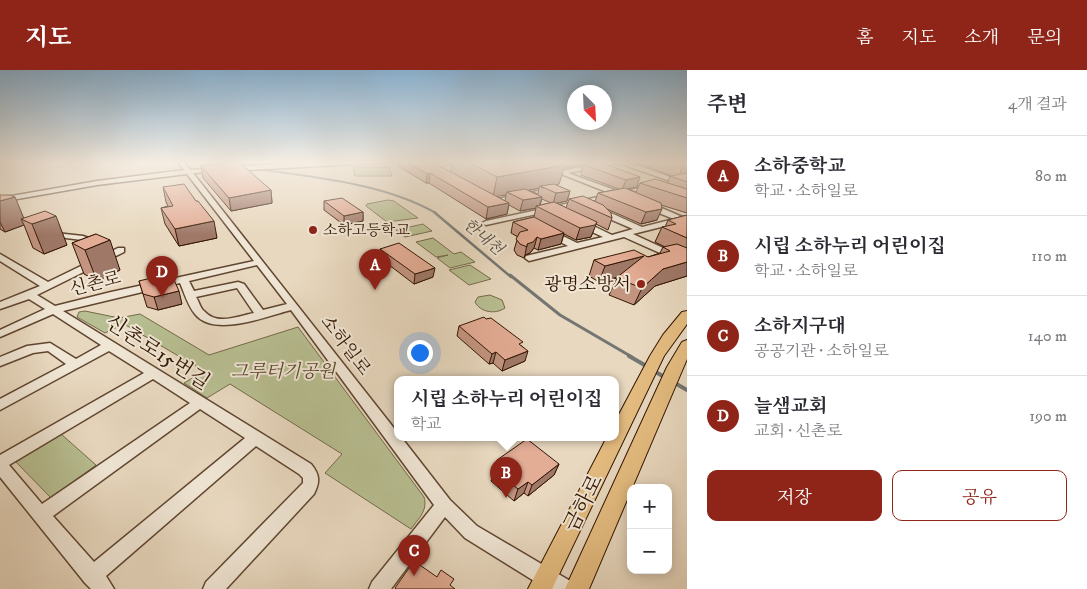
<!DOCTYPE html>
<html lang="ko">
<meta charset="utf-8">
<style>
body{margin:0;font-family:"IM FELL DW Pica","Noto Serif KR",serif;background:#f2f2f3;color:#2b2b33}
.controls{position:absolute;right:15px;bottom:15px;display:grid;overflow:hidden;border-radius:10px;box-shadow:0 2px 12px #0003}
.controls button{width:45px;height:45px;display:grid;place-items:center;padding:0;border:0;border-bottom:1px solid #e1e1e2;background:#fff;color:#2b2b33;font:25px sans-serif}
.compass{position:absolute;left:567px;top:15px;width:45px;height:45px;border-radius:50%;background:#fff;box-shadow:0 2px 12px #0003;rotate:156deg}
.you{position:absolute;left:419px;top:282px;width:18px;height:18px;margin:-12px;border:4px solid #fff;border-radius:50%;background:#1a73e8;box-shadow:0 0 0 8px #1a73e833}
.badge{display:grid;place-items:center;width:32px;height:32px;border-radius:50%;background:#8f2418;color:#fff;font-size:16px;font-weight:700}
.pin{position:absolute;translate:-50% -41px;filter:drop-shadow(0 1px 2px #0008)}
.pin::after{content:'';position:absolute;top:26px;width:18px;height:15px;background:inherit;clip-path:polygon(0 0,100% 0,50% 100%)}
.popup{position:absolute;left:394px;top:306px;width:225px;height:65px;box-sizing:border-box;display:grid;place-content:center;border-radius:10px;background:#fff;filter:drop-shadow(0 1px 4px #0005);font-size:16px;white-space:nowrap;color:#7c7c81}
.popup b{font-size:19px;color:#2b2b33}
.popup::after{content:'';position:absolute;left:50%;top:100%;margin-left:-10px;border:10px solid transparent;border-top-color:#fff}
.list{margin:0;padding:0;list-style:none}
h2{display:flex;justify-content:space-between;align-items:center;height:65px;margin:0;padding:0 20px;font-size:21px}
h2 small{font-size:16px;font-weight:400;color:#7c7c81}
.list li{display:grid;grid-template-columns:32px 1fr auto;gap:15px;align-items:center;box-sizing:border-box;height:80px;padding:0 20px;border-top:1px solid #e1e1e2}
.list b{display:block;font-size:19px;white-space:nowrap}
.list p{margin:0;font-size:16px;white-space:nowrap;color:#7c7c81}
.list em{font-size:16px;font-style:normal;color:#7c7c81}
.actions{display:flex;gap:10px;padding:15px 20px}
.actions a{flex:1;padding:11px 0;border:1px solid #8f2418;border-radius:10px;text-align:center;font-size:18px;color:#8f2418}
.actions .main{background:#8f2418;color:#fff}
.map{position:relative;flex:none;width:687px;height:519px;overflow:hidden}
header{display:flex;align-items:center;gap:30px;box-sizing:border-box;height:70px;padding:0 25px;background:#8f2418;color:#fff}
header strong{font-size:24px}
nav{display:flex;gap:28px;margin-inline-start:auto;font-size:18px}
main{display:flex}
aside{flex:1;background:#fff}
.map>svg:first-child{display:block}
.green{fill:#b7be91;stroke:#756a4a}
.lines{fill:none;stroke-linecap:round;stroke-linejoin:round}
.stream-far3{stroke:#737672;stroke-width:2}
.stream-far2{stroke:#737672;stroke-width:2.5}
.stream-far1{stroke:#737672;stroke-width:3}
.stream{stroke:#737672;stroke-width:4}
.minor-casing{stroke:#604631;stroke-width:3}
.major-casing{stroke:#331602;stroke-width:2}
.minor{fill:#f0e6d5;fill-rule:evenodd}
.major{fill:#e4bc80;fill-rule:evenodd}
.wall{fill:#c39480;stroke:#331602;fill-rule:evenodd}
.shaded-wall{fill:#9f7868;stroke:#331602}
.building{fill:#e3ac95;stroke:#331602}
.poi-dot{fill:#8f2418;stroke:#f0e6d5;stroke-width:2}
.labels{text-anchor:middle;stroke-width:4;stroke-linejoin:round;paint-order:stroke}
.far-poi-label{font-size:15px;fill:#331602;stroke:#f0e6d5;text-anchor:start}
.far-water-label{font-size:16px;font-style:italic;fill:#584e43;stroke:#f0e6d5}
.street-label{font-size:18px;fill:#331602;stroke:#f0e6d5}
.poi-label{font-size:18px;fill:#331602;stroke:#f0e6d5;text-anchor:end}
.park-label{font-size:18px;font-style:italic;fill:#5b482d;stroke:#f0e6d5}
.near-street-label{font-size:21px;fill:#331602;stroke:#f0e6d5}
</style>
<header>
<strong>지도</strong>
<nav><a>홈</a><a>지도</a><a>소개</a><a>문의</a></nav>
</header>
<main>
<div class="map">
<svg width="687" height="519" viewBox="0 0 687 519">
<rect width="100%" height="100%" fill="#e8d8bf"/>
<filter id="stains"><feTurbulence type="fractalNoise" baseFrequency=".004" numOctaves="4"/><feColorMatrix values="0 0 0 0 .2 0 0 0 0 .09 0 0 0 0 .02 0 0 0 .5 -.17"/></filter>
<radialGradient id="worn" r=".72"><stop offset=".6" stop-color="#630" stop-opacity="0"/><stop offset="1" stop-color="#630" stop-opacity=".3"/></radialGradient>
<path class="green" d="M 353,97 L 389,97 L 392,106 L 355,106 Z
M 388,130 L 394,131 L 418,148 L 387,152 L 366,136 L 367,134 Z
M 423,154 L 432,161 L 405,167 L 396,160 Z
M 433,168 L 454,184 L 461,182 L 475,192 L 450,198 L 437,188 L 448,185 L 436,187 L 416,172 Z
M 470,195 L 491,209 L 469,215 L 449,200 Z
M 490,225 L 502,230 L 505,238 C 495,245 480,242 475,232 L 478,227 Z
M 85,241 L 119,248 L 140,244 L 209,285 L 298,257 L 424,427 C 428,440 419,448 411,459 L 325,403 L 342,384 L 230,314 L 207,328 L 184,313 L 204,301 L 124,254 L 105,263 L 77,247 L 79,242 Z
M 61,364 L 96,395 L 51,428 L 16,392 Z"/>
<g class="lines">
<path class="stream-far3" d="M 238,92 L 252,97
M 258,99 C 317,108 383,113 436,143"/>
<path class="stream-far2" d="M 434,142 L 511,207"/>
<path class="stream-far1" d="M 510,205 L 560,245 L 632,287"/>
<path class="stream" d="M 629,286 L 648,297
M 654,301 L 666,308
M 673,312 L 687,320"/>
<defs>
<path id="minor" d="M 178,92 L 184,92 L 190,100 L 292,93 L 393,92 L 193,103 L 397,362 L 397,367 L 401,367 L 450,430 L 477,456 L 572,512 L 575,519 L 547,519 L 465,468 L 445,447 L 391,519 L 369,519 L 372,512 L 434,435 L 291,240 C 267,246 214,268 195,244 C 188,236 184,222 180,213 L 63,241 L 311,394 C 320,405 320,412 314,424 L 226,519 L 203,519 L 206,512 L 303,413 L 303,408 L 299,404 L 256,376 L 106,506 L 114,519 L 91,519 L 85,513 L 0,407 L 0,385 L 144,303 L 109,281 L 0,340 L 0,329 L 66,294 L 48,281 L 33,283 L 0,296 L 0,287 L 27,276 L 50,273 L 76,289 L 101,275 L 53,244 L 0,267 L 0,260 L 45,239 L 29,229 L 0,239 L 0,232 L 40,216 L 0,191 L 0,184 L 48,212 L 118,178 L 124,178 L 124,182 L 37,225 L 55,236 L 111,222 L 254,191 L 187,104 L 97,115 L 0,132 L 0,128 L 97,111 L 184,100 ZM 257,195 L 287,234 L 263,240 L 244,214 L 238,212 L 194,221 L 189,211 ZM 237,218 L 254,243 C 238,246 217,256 204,241 C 200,238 199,231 196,227 ZM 153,309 L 190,333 L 42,434 L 9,395 ZM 200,339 L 245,368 L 94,492 L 53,446 Z
M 456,92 L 444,95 L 438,102 L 433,101 L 440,93 Z
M 605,92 L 628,92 L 687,113 L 687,117 L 619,93 L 568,103 L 620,122 L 651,116 L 654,118 L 653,119 L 486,155 L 482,153 L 486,151 L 612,124 L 546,98 L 549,96 L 562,101 Z
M 553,118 L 556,120 L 555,121 L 492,133 L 488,131 Z
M 644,133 L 650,133 L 687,149 L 687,154 L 681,152 L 633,164 L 687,189 L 687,195 L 624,167 L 529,191 L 525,188 L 526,186 L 568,176 L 547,165 L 547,161 L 553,161 L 577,173 L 603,167 L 577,155 L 577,151 L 583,151 L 612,165 L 633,159 L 596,143 L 596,139 L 602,139 L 642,157 L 674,149 L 644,137 Z
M 47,162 L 83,166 L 102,173 L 98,176 L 82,170 L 50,166 L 47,166 Z"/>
<path id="major" d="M 687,241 L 687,254 L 664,286 L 552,519 L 528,519 L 607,367 L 615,367 L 615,352 L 650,286 L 663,265 L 682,242 Z
M 687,270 L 687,289 L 589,519 L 565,519 L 667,297 L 682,272 Z"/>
</defs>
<use href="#minor" class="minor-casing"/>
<use href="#major" class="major-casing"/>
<use href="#minor" class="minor"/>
<use href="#major" class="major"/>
</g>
<path class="wall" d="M 398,92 L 432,92 L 451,103 L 452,92 L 600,92 L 637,117 L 628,119 L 636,122 L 640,113 L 667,113 L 670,106 L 672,106 L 635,92 L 687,92 L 687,143 L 661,135 L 657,150 L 641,154 L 607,139 L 612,148 L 608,160 L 596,154 L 591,167 L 576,170 L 564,164 L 561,174 L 538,180 L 534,178 L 530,183 L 525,185 L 524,188 L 517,185 L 514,180 L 518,167 L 511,163 L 513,152 L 534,147 L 536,138 L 520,141 L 509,135 L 507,144 L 486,149 L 429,113 L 426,113 L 398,96 ZM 583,95 L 581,105 L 619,119 L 598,123 L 595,131 L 569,129 L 566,138 L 557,133 L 567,131 L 570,121 L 556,115 L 559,114 L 564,97 L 566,98 ZM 539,118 L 538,124 L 529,120 L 536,119 ZM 501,125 L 506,125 L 505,131 L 496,126 ZM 542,129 L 551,133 L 540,135 Z
M 201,96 L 271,120 L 272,133 L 231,141 L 203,108 Z
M 163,117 L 217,168 L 179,176 L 165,154 L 161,138 L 168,136 L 166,132 Z
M 0,125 L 24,148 L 67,175 L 44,184 L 33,178 L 24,155 L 5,162 L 0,159 Z
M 324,131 L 363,142 L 363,151 L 344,155 L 324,140 Z
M 687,145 L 687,206 L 655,216 L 634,235 L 609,225 L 617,208 L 599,212 L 589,206 L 594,190 L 648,187 L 660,183 L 663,177 L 665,177 L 655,172 L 662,157 L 665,157 L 668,150 Z
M 96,164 L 120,200 L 97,211 L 84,204 L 72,173 Z
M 380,179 L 433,207 L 414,214 L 380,188 Z
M 139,211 L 182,234 L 158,240 L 147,237 Z
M 459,256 L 522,276 L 525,291 L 502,301 L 493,293 L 489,294 L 457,266 Z
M 497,390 L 559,394 L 554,405 L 528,426 L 524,423 L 514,431 L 491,411 Z"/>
<path class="shaded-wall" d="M 568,92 L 600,92 L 584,93 L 583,95 L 566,98 Z
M 684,94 L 687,94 L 687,107 L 678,108 Z
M 565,95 L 559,114 L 542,118 L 540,116 L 539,118 L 510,124 L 507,122 L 506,125 L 493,127 L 497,107 Z
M 430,103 L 429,113 L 426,113 L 427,104 Z
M 640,107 L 637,117 L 622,120 L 626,110 Z
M 271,120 L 272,133 L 231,141 L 229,128 Z
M 570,121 L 567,131 L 553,134 L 556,123 Z
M 15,127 L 25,151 L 21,149 L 24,155 L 5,162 L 0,152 L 0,131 Z
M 542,127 L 539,137 L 536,136 L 536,138 L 520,141 L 523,130 Z
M 509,133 L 507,144 L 486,149 L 488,137 Z
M 662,139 L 657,150 L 641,154 L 646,142 Z
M 363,142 L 363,151 L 344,155 L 344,146 Z
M 56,146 L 67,175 L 44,184 L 32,154 Z
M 214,151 L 217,168 L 179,176 L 175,159 Z
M 597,152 L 591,167 L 576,170 L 580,158 Z
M 564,163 L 561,174 L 538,180 L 541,169 Z
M 537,167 L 534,178 L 530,183 L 525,185 L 527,174 Z
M 110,170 L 120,200 L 97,211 L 85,180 Z
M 644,186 L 637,202 L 599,212 L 605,196 Z
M 687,192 L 687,206 L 655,216 L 634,235 L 642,218 L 663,199 Z
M 435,198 L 433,207 L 414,214 L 415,204 Z
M 179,221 L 182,234 L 158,240 L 154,227 Z
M 528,281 L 525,291 L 502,301 L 505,290 Z
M 496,282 L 493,293 L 489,294 L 492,284 Z
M 559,394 L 554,405 L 528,426 L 532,415 Z
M 528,412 L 524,423 L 514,431 L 518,419 Z"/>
<path class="building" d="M 227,92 L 239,92 L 271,120 L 229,128 L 201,96 Z
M 407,92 L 432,92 L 509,133 L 488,137 L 430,103 L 427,104 Z
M 468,92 L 558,92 L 565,95 L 497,107 Z
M 586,92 L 600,92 L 640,107 L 626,110 L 584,95 L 584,93 Z
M 679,92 L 687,92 L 687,94 L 684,94 Z
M 687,103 L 687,112 L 670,106 Z
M 655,109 L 687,119 L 687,128 L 640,113 Z
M 184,114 L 196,131 L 198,131 L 214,151 L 175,159 L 161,138 L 173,136 L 163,117 Z
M 554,114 L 570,121 L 556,123 L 540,116 Z
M 625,118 L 661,133 L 662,139 L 646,142 L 598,123 Z
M 525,119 L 542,127 L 523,130 L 507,122 Z
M 0,125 L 10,125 L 15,127 L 0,131 Z
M 583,126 L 603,135 L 611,143 L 612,148 L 569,129 Z
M 342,128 L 363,142 L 344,146 L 324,131 Z
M 554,132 L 597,152 L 595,155 L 580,158 L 536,136 Z
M 45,141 L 56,146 L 32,154 L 21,149 Z
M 687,145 L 687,168 L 662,157 L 676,154 L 668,150 Z
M 534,147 L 564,163 L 541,169 L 537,167 L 533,172 L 527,174 L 527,177 L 520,174 L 516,169 L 520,162 L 528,160 L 513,152 Z
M 96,164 L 110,170 L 85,180 L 72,173 Z
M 399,173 L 435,198 L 415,204 L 380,179 Z
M 677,174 L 687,178 L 687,192 L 663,199 L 642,218 L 616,208 L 644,186 L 605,196 L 594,190 L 634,180 L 648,187 L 670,181 L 663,177 Z
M 171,203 L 179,221 L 154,227 L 143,224 L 139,211 Z
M 484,247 L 486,249 L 491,248 L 523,272 L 519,274 L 528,281 L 505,290 L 496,282 L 492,284 L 459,256 Z
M 527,369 L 559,394 L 532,415 L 528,412 L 518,419 L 495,400 L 502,394 L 497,390 Z
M 414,491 L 437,507 L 441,500 L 454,509 L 450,515 L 455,519 L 396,519 L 395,518 Z"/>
<linearGradient id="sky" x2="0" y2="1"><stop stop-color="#8ab5d7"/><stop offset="0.56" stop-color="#f5ede2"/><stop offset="1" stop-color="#f5ede2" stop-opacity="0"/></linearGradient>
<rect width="687" height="165" fill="url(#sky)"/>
<g class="poi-dot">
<circle cx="313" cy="160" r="5"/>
<circle cx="641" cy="214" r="5"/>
</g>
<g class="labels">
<g class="far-poi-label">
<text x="323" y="165">소하고등학교</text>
</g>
<g class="far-water-label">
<text transform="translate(484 166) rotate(40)" y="6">한내천</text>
</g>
<g class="street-label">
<text transform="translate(95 213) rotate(-14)" y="6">신촌로</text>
<text transform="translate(346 275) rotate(53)" y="6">소하일로</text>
</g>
<g class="poi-label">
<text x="631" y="220">광명소방서</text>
</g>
<g class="park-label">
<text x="283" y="307">그루터기공원</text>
</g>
<g class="near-street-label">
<text transform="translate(158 282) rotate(33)" y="7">신촌로15번길</text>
<text transform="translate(583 433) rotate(-63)" y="7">금하로</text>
</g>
</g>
<rect width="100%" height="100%" filter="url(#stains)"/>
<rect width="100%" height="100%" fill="url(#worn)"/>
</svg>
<div class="controls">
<button>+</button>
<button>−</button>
</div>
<svg class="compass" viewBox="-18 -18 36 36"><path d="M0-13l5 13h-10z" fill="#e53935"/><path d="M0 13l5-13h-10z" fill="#7c7c81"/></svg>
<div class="you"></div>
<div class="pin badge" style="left:375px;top:220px">A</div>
<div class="pin badge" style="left:506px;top:428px">B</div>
<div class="popup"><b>시립 소하누리 어린이집</b>학교</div>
<div class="pin badge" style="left:414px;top:506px">C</div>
<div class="pin badge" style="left:162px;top:227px">D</div>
</div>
<aside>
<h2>주변<small>4개 결과</small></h2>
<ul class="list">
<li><span class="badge">A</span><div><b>소하중학교</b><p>학교 · 소하일로</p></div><em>80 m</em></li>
<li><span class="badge">B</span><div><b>시립 소하누리 어린이집</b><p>학교 · 소하일로</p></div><em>110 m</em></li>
<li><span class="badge">C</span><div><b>소하지구대</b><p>공공기관 · 소하일로</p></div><em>140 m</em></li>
<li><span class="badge">D</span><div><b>늘샘교회</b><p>교회 · 신촌로</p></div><em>190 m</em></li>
</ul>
<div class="actions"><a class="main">저장</a><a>공유</a></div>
</aside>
</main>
